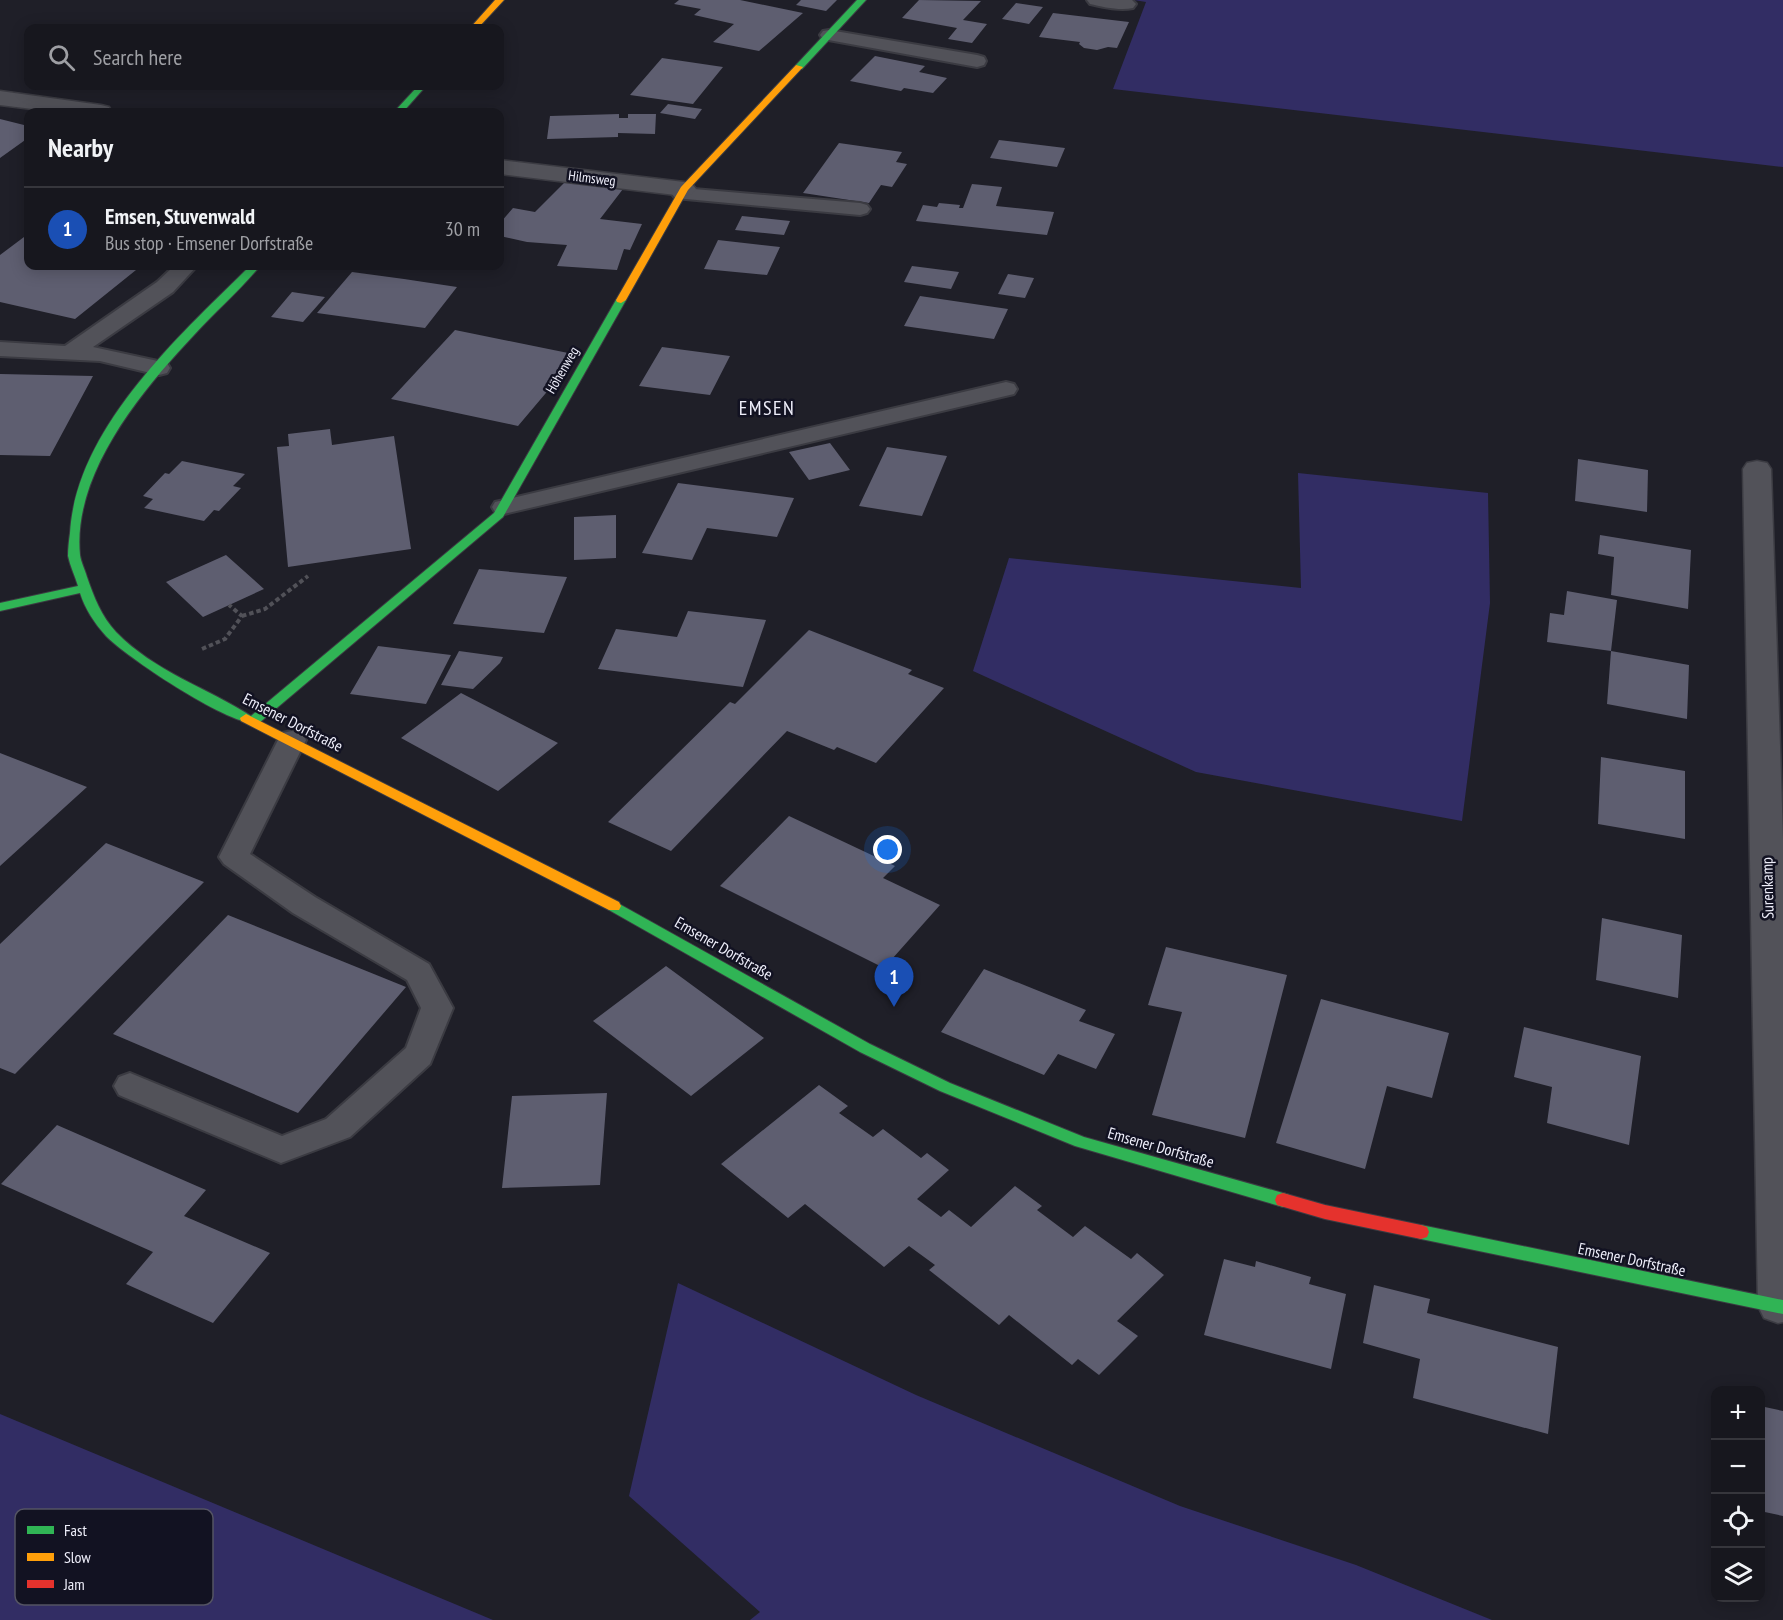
<!DOCTYPE html>
<meta charset="utf-8">
<style>
body{margin:0;font-family:"PT Sans Narrow",sans-serif;background:#202027;color:#f1f3f6}
.controls{position:absolute;right:18px;bottom:18px;display:grid;overflow:hidden;border-radius:12px;box-shadow:0 3px 15px #0003}
.controls button{width:54px;height:54px;display:grid;place-items:center;padding:0;border:0;border-bottom:2px solid #36363c;background:#17171e;color:#f1f3f6;font:30px sans-serif}
.you{position:absolute;left:888px;top:850px;width:21px;height:21px;margin:-15px;border:4px solid #fff;border-radius:50%;background:#1a73e8;box-shadow:0 0 0 9px #1a73e833}
.badge{display:grid;place-items:center;width:39px;height:39px;border-radius:50%;background:#ea580c;color:#fff;font-size:20px;font-weight:700}
.pin{position:absolute;translate:-50% -50px;filter:drop-shadow(0 2px 3px #0008)}
.pin::after{content:'';position:absolute;top:32px;width:21px;height:18px;background:inherit;clip-path:polygon(0 0,100% 0,50% 100%)}
.list{margin:0;padding:0;list-style:none}
h2{display:flex;justify-content:space-between;align-items:center;height:78px;margin:0;padding:0 24px;font-size:26px}
h2 small{font-size:20px;font-weight:400;color:#9e9fa4}
.list li{display:grid;grid-template-columns:39px 1fr auto;gap:18px;align-items:center;box-sizing:border-box;height:84px;padding:0 24px;border-top:2px solid #36363c}
.list b{display:block;font-size:22px;white-space:nowrap}
.list p{margin:0;font-size:20px;white-space:nowrap;color:#9e9fa4}
.list em{font-size:20px;font-style:normal;color:#9e9fa4}
.icon{flex:none;width:33px;height:33px;fill:none;stroke:currentColor;stroke-width:2;stroke-linecap:round;stroke-linejoin:round}
.map{position:relative;flex:none;width:1783px;height:1620px;overflow:hidden}
.search{position:absolute;background:#17171e;box-shadow:0 3px 15px #0003;left:24px;top:24px;width:480px;height:66px;display:flex;align-items:center;gap:15px;box-sizing:border-box;padding:0 21px;border-radius:12px;color:#9e9fa4;font-size:22px}
.panel{position:absolute;background:#17171e;box-shadow:0 3px 15px #0003;left:24px;top:108px;width:480px;height:162px;border-radius:12px}
.map>svg:first-child{display:block}
.green{fill:#322d64}
.building{fill:#5e5e70}
.lines{fill:none;stroke-linecap:round;stroke-linejoin:round}
.lane-casing{stroke:#3b3b42;stroke-width:4}
.street-casing{stroke:#3b3b42;stroke-width:3}
.fast-casing{stroke:#3b3b42;stroke-width:2}
.slow-casing{stroke:#3b3b42;stroke-width:2}
.jam-casing{stroke:#3b3b42;stroke-width:2}
.path{stroke:#515158;stroke-width:4;stroke-dasharray:4.5 3;stroke-linecap:butt}
.lane{fill:#525259;fill-rule:evenodd}
.street{fill:#525259;fill-rule:evenodd}
.fast{fill:#30b455;fill-rule:evenodd}
.slow{fill:#ff9f0a;fill-rule:evenodd}
.jam{fill:#e5322d;fill-rule:evenodd}
.labels{text-anchor:middle;stroke-width:5;stroke-linejoin:round;paint-order:stroke}
.far-street-label{font-size:14px;fill:#eeeefa;stroke:#121222}
.street-label{font-size:16px;fill:#eeeefa;stroke:#121222}
.quarter-label{font-size:20px;letter-spacing:1.5px;fill:#eeeefa;stroke:#121222}
.key{fill:#121222;stroke:#545463;stroke-width:1.5}
.key-label{font-size:16px;fill:#eeeefa}
</style>
<div class="map">
<svg width="1783" height="1620" viewBox="0 0 1783 1620">
<rect width="100%" height="100%" fill="#1f1f28"/>
<path class="green" d="M 1134,0 L 1783,0 L 1783,167 L 1113,89 L 1146,2 Z
M 1298,473 L 1488,493 L 1490,603 L 1462,821 L 1196,772 L 973,671 L 1009,558 L 1301,588 Z
M 678,1283 L 916,1395 L 1180,1506 L 1356,1565 L 1492,1620 L 750,1620 L 760,1612 L 629,1496 Z
M 0,1414 L 493,1620 L 0,1620 Z"/>
<path class="building" d="M 679,0 L 740,0 L 803,13 L 759,51 L 713,42 L 734,24 L 694,15 L 701,9 L 674,4 Z
M 801,0 L 837,0 L 826,11 L 796,5 Z
M 919,0 L 981,1 L 963,20 L 987,24 L 972,43 L 948,39 L 957,28 L 902,18 Z
M 1016,3 L 1043,7 L 1029,24 L 1002,19 Z
M 1053,13 L 1129,22 L 1117,48 L 1108,47 L 1097,50 L 1084,48 L 1079,44 L 1080,42 L 1039,37 Z
M 875,56 L 925,66 L 919,72 L 947,78 L 933,93 L 904,88 L 901,91 L 850,81 Z
M 662,58 L 723,67 L 693,104 L 630,95 Z
M 668,104 L 702,109 L 695,119 L 660,113 Z
M 619,114 L 619,118 L 628,118 L 628,114 L 656,114 L 655,134 L 618,133 L 618,137 L 547,139 L 550,116 Z
M 0,119 L 28,126 L 28,138 L 0,158 Z
M 999,140 L 1065,148 L 1057,167 L 990,158 Z
M 839,143 L 902,152 L 896,162 L 907,164 L 892,187 L 881,185 L 869,203 L 803,193 Z
M 578,180 L 623,189 L 600,219 L 642,224 L 630,250 L 624,249 L 617,270 L 557,266 L 567,245 L 527,242 L 500,236 L 500,223 L 513,208 L 535,212 L 566,181 L 575,184 Z
M 972,184 L 1002,187 L 996,206 L 1054,212 L 1047,235 L 916,221 L 923,205 L 937,207 L 939,203 L 960,205 L 959,208 L 963,208 Z
M 742,216 L 790,221 L 784,235 L 735,230 Z
M 28,234 L 28,266 L 141,266 L 75,319 L 0,302 L 0,255 Z
M 718,240 L 780,247 L 767,275 L 704,269 Z
M 912,266 L 959,272 L 951,289 L 904,282 Z
M 352,272 L 404,279 L 457,287 L 425,328 L 317,313 Z
M 1008,274 L 1034,278 L 1025,298 L 998,294 Z
M 292,292 L 325,297 L 303,322 L 271,317 Z
M 920,296 L 1008,309 L 994,339 L 904,326 Z
M 455,330 L 578,355 L 518,426 L 391,399 Z
M 662,347 L 730,356 L 710,395 L 639,386 Z
M 0,374 L 93,376 L 50,456 L 0,455 Z
M 330,429 L 332,445 L 394,436 L 411,549 L 288,567 L 277,447 L 289,446 L 288,434 Z
M 830,443 L 850,470 L 809,480 L 789,452 Z
M 887,447 L 947,456 L 922,516 L 859,506 Z
M 1578,459 L 1648,470 L 1647,512 L 1575,501 Z
M 182,461 L 245,474 L 233,486 L 241,488 L 219,511 L 214,510 L 204,521 L 144,508 L 153,499 L 143,496 L 165,473 L 169,474 Z
M 678,483 L 794,498 L 777,537 L 707,528 L 692,560 L 642,553 Z
M 616,515 L 616,558 L 574,560 L 574,517 Z
M 1600,535 L 1691,550 L 1688,609 L 1611,595 L 1614,557 L 1598,554 Z
M 226,555 L 264,589 L 203,617 L 166,582 Z
M 479,569 L 567,577 L 544,633 L 453,624 Z
M 1567,591 L 1617,600 L 1611,651 L 1547,642 L 1550,613 L 1564,615 Z
M 688,611 L 766,620 L 743,687 L 598,669 L 616,629 L 677,637 Z
M 809,630 L 912,670 L 908,674 L 944,688 L 876,763 L 837,747 L 834,750 L 787,731 L 671,851 L 608,822 L 730,702 L 735,704 Z
M 378,646 L 451,655 L 426,704 L 350,694 Z
M 459,651 L 503,657 L 500,663 L 473,689 L 441,685 Z
M 1611,651 L 1689,665 L 1687,719 L 1607,704 Z
M 461,693 L 558,743 L 498,791 L 401,738 Z
M 0,753 L 87,787 L 0,866 Z
M 1601,757 L 1685,771 L 1685,839 L 1598,824 Z
M 789,816 L 895,866 L 883,878 L 940,905 L 884,968 L 720,886 Z
M 106,843 L 204,882 L 15,1074 L 0,1068 L 0,944 Z
M 228,915 L 406,987 L 298,1113 L 113,1034 Z
M 1602,918 L 1682,935 L 1678,998 L 1596,980 Z
M 1166,947 L 1287,975 L 1245,1138 L 1152,1115 L 1182,1012 L 1148,1005 Z
M 666,966 L 764,1038 L 691,1096 L 593,1021 Z
M 984,969 L 1086,1010 L 1079,1021 L 1115,1034 L 1096,1069 L 1058,1054 L 1044,1075 L 941,1032 Z
M 1321,999 L 1449,1033 L 1432,1098 L 1387,1086 L 1365,1169 L 1276,1143 Z
M 1524,1027 L 1641,1056 L 1629,1145 L 1547,1123 L 1552,1087 L 1514,1077 Z
M 819,1085 L 848,1106 L 839,1113 L 873,1137 L 883,1129 L 921,1158 L 927,1153 L 949,1170 L 917,1199 L 941,1217 L 949,1210 L 971,1227 L 1015,1186 L 1042,1206 L 1037,1210 L 1073,1237 L 1085,1226 L 1131,1259 L 1137,1253 L 1164,1275 L 1117,1321 L 1138,1336 L 1099,1375 L 1078,1359 L 1072,1365 L 1009,1315 L 999,1325 L 929,1270 L 935,1265 L 909,1246 L 884,1267 L 805,1204 L 788,1218 L 721,1164 Z
M 607,1093 L 600,1185 L 502,1188 L 512,1096 Z
M 57,1125 L 206,1190 L 184,1216 L 270,1253 L 213,1323 L 126,1284 L 153,1252 L 1,1184 Z
M 1224,1259 L 1255,1267 L 1256,1261 L 1311,1277 L 1309,1284 L 1346,1294 L 1331,1369 L 1204,1335 Z
M 1374,1285 L 1430,1299 L 1427,1313 L 1558,1347 L 1548,1434 L 1413,1398 L 1420,1359 L 1363,1343 Z
M 1760,1406 L 1783,1411 L 1783,1516 L 1760,1511 Z"/>
<g class="lines">
<defs>
<path id="lane" d="M 1087,0 L 1132,0 L 1136,4 L 1133,8 C 1120,11 1103,7 1090,4 Z
M 829,30 L 977,55 L 984,57 L 986,61 L 984,65 L 977,67 L 823,39 L 820,35 L 823,31 Z
M 682,188 L 860,203 L 867,205 L 870,209 L 867,213 L 860,215 L 675,198 L 672,194 L 675,190 Z
M 174,266 L 197,266 L 173,292 L 93,347 L 167,363 L 170,368 L 167,373 L 159,375 L 100,361 L 0,356 L 0,342 L 65,346 L 157,282 Z
M 1006,382 L 1014,384 L 1017,389 L 1014,394 L 504,514 L 495,512 L 492,507 L 495,502 L 504,500 Z
M 292,731 L 302,733 L 306,740 L 250,854 L 315,897 L 429,964 L 453,1008 L 430,1064 L 350,1137 L 281,1163 L 119,1095 L 114,1086 L 119,1077 L 130,1073 L 282,1136 L 326,1119 L 406,1048 L 421,1008 L 407,980 L 293,913 L 224,864 L 219,857 L 278,740 L 282,733 Z"/>
<path id="street" d="M 0,91 L 101,105 L 109,107 L 112,112 L 57,112 L 0,105 Z
M 500,160 L 684,182 L 692,184 L 696,189 L 692,194 L 684,196 L 500,174 Z
M 1757,461 L 1767,463 L 1771,469 L 1783,839 L 1783,1322 L 1778,1323 L 1764,1318 L 1758,1306 L 1743,469 L 1747,463 Z"/>
<path id="fast" d="M 857,0 L 866,0 L 802,69 L 796,69 L 796,65 Z
M 418,86 L 426,86 L 403,112 L 394,112 Z
M 250,266 L 260,266 C 240,290 215,312 194,335 C 142,390 72,474 80,555 C 81,562 85,570 87,577 C 94,597 101,616 116,632 C 155,672 206,687 251,716 L 494,513 L 616,300 L 621,297 L 626,300 L 503,517 L 259,723 C 235,730 126,657 106,636 C 95,624 85,609 80,593 L 0,611 L 0,603 L 78,586 C 75,576 70,566 68,556 C 68,548 69,540 70,533 C 76,428 180,335 250,266 Z
M 614,901 L 870,1044 L 950,1083 L 1084,1137 L 1283,1193 L 1289,1195 L 1291,1200 L 1289,1205 L 1283,1207 L 1075,1146 L 940,1091 L 860,1052 L 609,910 L 607,906 L 609,902 Z
M 1421,1225 L 1783,1300 L 1783,1314 L 1421,1239 L 1415,1237 L 1413,1232 L 1415,1227 Z"/>
<path id="slow" d="M 495,0 L 504,0 L 478,28 L 470,28 Z
M 796,65 L 803,67 L 688,190 L 626,300 L 621,303 L 617,302 L 616,300 L 681,187 Z
M 246,714 L 619,902 L 621,906 L 619,910 L 609,910 L 241,721 L 240,718 Z"/>
<path id="jam" d="M 1283,1193 L 1325,1205 L 1421,1225 L 1427,1227 L 1429,1232 L 1427,1237 L 1421,1239 L 1325,1219 L 1277,1205 L 1275,1200 L 1277,1195 Z"/>
</defs>
<use href="#lane" class="lane-casing"/>
<use href="#street" class="street-casing"/>
<use href="#fast" class="fast-casing"/>
<use href="#slow" class="slow-casing"/>
<use href="#jam" class="jam-casing"/>
<path class="path" d="M 242,616 L 265,609 L 308,576
M 202,649 L 225,639 L 242,616 L 229,605"/>
<use href="#lane" class="lane"/>
<use href="#street" class="street"/>
<use href="#fast" class="fast"/>
<use href="#slow" class="slow"/>
<use href="#jam" class="jam"/>
</g>
<g class="labels">
<g class="far-street-label">
<text transform="translate(592 178) rotate(7)" y="5">Hilmsweg</text>
<text transform="translate(562 370) rotate(-60)" y="5">Höhenweg</text>
</g>
<g class="street-label">
<text transform="translate(293 722) rotate(27)" y="6">Emsener Dorfstraße</text>
<text transform="translate(1767 888) rotate(-91)" y="6">Surenkamp</text>
<text transform="translate(724 948) rotate(30)" y="6">Emsener Dorfstraße</text>
<text transform="translate(1161 1147) rotate(16)" y="6">Emsener Dorfstraße</text>
<text transform="translate(1632 1259) rotate(12)" y="6">Emsener Dorfstraße</text>
</g>
<g class="quarter-label">
<text x="767" y="415">EMSEN</text>
</g>
</g>
<rect x="15" y="1509" width="198" height="96" rx="9" class="key"/>
<rect x="27" y="1526" width="27" height="8" fill="#30b455"/>
<rect x="27" y="1553" width="27" height="8" fill="#ff9f0a"/>
<rect x="27" y="1580" width="27" height="8" fill="#e5322d"/>
<g class="key-label">
<text x="64" y="1536">Fast</text>
<text x="64" y="1563">Slow</text>
<text x="64" y="1590">Jam</text>
</g>
</svg>
<div class="controls">
<button>+</button>
<button>−</button>
<button><svg class="icon" aria-label="locate" viewBox="0 0 24 24"><circle cx="12" cy="12" r="6"/><path d="M12 2v4M12 18v4M2 12h4M18 12h4"/></svg></button>
<button><svg class="icon" aria-label="layers" viewBox="0 0 24 24"><path d="M12 4l9 5-9 5-9-5zM3 14l9 5 9-5"/></svg></button>
</div>
<div class="you"></div>
<div class="pin badge" style="left:894px;top:1007px;background:#1a4fb4">1</div>
<div class="search"><svg class="icon" aria-label="search" viewBox="0 0 24 24"><circle cx="10" cy="10" r="6"/><path d="M15 15l6 6"/></svg>Search here</div>
<section class="panel">
<h2>Nearby<small></small></h2>
<ul class="list">
<li><span class="badge" style="background:#1a4fb4">1</span><div><b>Emsen, Stuvenwald</b><p>Bus stop · Emsener Dorfstraße</p></div><em>30 m</em></li>
</ul>
</section>
</div>
